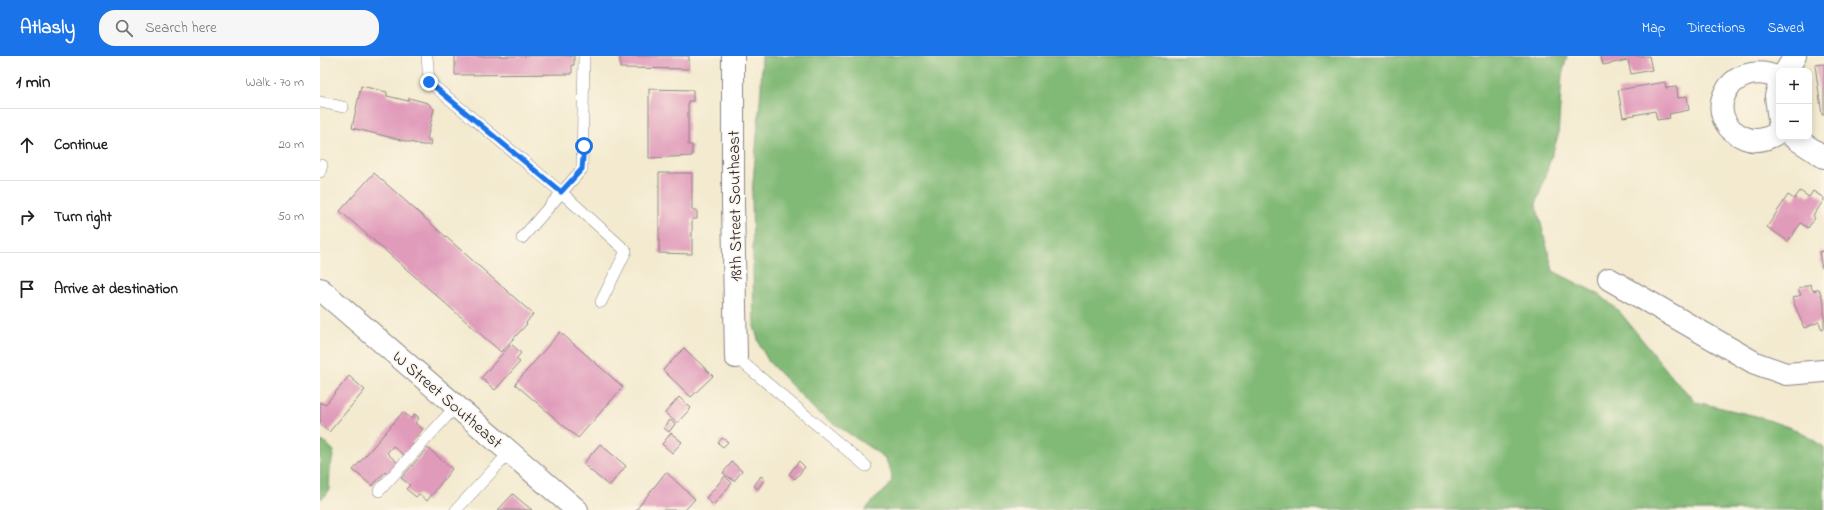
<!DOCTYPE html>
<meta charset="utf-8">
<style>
body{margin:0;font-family:"Indie Flower",sans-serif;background:#f6f6f6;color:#202124}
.controls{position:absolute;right:12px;top:12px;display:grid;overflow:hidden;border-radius:8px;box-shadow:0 2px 10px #0003}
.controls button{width:36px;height:36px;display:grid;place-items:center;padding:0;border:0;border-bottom:1px solid #e0e0e0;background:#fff;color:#202124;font:20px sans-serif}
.stop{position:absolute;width:12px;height:12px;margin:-9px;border:3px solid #1a73e8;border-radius:50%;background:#fff}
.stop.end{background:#1a73e8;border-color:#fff;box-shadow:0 1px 4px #0008}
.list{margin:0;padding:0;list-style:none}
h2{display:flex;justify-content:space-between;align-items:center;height:52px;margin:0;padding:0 16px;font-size:17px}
h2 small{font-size:13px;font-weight:400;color:#757577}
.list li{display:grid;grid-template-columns:26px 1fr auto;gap:12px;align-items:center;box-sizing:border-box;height:72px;padding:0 16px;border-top:1px solid #e0e0e0}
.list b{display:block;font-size:15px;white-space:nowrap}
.list em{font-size:13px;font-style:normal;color:#757577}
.icon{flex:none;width:22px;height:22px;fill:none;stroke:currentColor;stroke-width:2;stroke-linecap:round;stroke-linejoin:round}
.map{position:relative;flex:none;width:1504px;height:454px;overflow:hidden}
header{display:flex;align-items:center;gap:24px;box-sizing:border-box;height:56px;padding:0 20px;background:#1a73e8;color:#fff}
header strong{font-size:19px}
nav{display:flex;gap:22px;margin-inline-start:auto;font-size:14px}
.search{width:280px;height:36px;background:#f6f6f6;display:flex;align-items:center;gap:10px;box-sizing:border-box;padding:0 14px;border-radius:16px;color:#757577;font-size:15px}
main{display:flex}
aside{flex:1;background:#fff}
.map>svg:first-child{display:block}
.forest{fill:#81b976;stroke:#526e58}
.building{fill:#e09aba}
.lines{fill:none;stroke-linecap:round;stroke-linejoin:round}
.lane-casing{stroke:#8a8685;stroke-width:12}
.street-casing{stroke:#8a8685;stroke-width:24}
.lane{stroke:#fff;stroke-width:11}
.street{stroke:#fff;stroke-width:22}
.route{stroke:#1a73e8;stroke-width:5}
.labels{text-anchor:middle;stroke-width:3;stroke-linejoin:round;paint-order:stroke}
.street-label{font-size:17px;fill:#22223b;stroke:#fcf5e5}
</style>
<header>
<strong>Atlasly</strong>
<div class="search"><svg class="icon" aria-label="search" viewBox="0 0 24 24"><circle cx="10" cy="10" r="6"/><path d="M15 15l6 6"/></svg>Search here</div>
<nav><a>Map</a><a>Directions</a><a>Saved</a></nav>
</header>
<main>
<aside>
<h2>1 min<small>Walk · 70 m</small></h2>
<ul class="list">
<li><svg class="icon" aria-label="ahead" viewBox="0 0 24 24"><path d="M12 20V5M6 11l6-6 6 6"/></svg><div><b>Continue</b></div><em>20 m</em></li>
<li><svg class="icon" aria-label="right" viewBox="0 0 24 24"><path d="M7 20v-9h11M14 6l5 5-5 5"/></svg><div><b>Turn right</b></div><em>50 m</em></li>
<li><svg class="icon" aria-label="arrive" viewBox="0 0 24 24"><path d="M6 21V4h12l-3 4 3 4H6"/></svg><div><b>Arrive at destination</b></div></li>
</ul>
</aside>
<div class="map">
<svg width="1504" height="454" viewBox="0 0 1504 454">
<rect width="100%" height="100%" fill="#fcf5e5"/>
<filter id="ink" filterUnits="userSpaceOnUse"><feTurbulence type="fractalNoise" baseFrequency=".025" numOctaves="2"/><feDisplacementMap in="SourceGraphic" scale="8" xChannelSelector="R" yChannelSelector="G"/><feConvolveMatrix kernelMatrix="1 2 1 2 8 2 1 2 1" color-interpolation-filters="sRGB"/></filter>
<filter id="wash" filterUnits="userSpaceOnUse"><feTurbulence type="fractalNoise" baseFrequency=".012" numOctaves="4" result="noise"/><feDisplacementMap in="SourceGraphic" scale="16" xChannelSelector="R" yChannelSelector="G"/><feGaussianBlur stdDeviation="0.9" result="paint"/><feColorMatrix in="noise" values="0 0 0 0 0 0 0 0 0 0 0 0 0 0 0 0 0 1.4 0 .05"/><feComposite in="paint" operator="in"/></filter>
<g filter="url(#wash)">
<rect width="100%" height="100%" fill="#f3eacf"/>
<path class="forest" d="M 442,0 L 1247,0 L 1242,19 L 1238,80 L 1216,148 L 1233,215 L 1280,239 L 1299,255 L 1353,322 L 1376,346 L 1436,360 L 1477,374 L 1504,391 L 1504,454 L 545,454 C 549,450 552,445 556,442 C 575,427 576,423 564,401 L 497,356 L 449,306 L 440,290 L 434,270 L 432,138 L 441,34 Z
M 0,385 L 6,387 L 14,395 L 10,414 L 9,433 L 6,439 L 0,443 Z"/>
<g id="blocks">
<path class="building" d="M 135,0 L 254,0 L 254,9 L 252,9 L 252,18 L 135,19 Z
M 300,0 L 369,0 L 369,13 L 300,12 Z
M 1281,0 L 1329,0 L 1332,14 L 1311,18 L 1308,4 L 1283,9 Z
M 1504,8 L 1504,59 L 1502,59 L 1495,9 Z
M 1345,26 L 1346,32 L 1357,31 L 1358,42 L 1367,40 L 1369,54 L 1349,58 L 1350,62 L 1337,64 L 1335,55 L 1303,61 L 1298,34 Z
M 41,30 L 67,36 L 67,40 L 88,45 L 89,42 L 108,47 L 114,53 L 107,83 L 111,85 L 110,89 L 102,89 L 32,72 Z
M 329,33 L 373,34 L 373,45 L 368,45 L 368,89 L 372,89 L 372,100 L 329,102 Z
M 54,117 L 213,258 L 206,267 L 207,268 L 181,296 L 20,155 Z
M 339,117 L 372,117 L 372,154 L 377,154 L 377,163 L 372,163 L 372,198 L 339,197 Z
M 1480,135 L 1489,141 L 1493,135 L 1504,142 L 1504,144 L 1493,160 L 1495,162 L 1488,172 L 1481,167 L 1468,185 L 1447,171 L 1468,139 L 1474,143 Z
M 1504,195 L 1504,212 L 1502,212 L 1499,196 Z
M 1490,228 L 1493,235 L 1499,233 L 1504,246 L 1504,273 L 1502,274 L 1499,266 L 1484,272 L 1472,242 L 1481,239 L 1478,233 Z
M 240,276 L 303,331 L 258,382 L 195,328 Z
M 191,288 L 201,297 L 196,303 L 200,306 L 175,334 L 161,322 Z
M 364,292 L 393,320 L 371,341 L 343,314 Z
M 29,320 L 45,334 L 9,376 L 0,368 L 0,346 L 5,349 Z
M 359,341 L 371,352 L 357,367 L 345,357 Z
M 83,356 L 91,363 L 95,358 L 99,362 L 95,367 L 103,373 L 91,387 L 94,389 L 85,400 L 73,390 L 67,397 L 79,408 L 68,420 L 65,416 L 52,430 L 33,414 Z
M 350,364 L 355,368 L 349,376 L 344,372 Z
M 351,377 L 362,386 L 352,397 L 342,388 Z
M 402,382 L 408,386 L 403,391 L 398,387 Z
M 280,388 L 306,410 L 289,430 L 263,408 Z
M 108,392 L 132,413 L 107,445 L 99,438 L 96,441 L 86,433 L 90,429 L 81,422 Z
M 479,405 L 485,411 L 475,423 L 469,418 Z
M 412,406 L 422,415 L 414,425 L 403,417 Z
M 346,416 L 375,443 L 365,454 L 316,454 Z
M 405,420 L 412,427 L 393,449 L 386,442 Z
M 441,420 L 445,423 L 438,433 L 434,430 Z
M 193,438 L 195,440 L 212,454 L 178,454 Z"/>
</g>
</g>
<g filter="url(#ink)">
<use href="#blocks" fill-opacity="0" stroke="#8a8685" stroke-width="1"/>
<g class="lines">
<defs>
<path id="lane" d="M 107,0 L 109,26 L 241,136 L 306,195 L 281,246
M 0,46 L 23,51
M 0,116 L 2,109
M 202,182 L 262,113 L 264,0
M 416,301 L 546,410
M 59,435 L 136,350
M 136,454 L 190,396"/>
<path id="street" d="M 413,0 L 413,148 L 416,301
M 1466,15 L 1475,0
M 1459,22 C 1408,0 1378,63 1425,82 C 1437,87 1448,83 1459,76
M 1459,30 L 1456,40 L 1459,65
M 1473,81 L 1504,101
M 1289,223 L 1435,307 L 1466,318 L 1504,315
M 0,233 L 257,454"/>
</defs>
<use href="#lane" class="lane-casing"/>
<use href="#street" class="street-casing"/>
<use href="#lane" class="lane"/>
<use href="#street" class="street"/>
</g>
</g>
<g class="lines" filter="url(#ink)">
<path class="route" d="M 109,26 L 241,136 L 262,113 L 264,90"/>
</g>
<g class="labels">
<g class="street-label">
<text transform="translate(414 150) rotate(-91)" y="6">18th Street Southeast</text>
<text transform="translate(128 343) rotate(41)" y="6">W Street Southeast</text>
</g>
</g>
</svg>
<div class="controls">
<button>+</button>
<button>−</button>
</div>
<div class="stop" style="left:264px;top:90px"></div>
<div class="stop end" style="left:109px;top:26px"></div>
</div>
</main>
